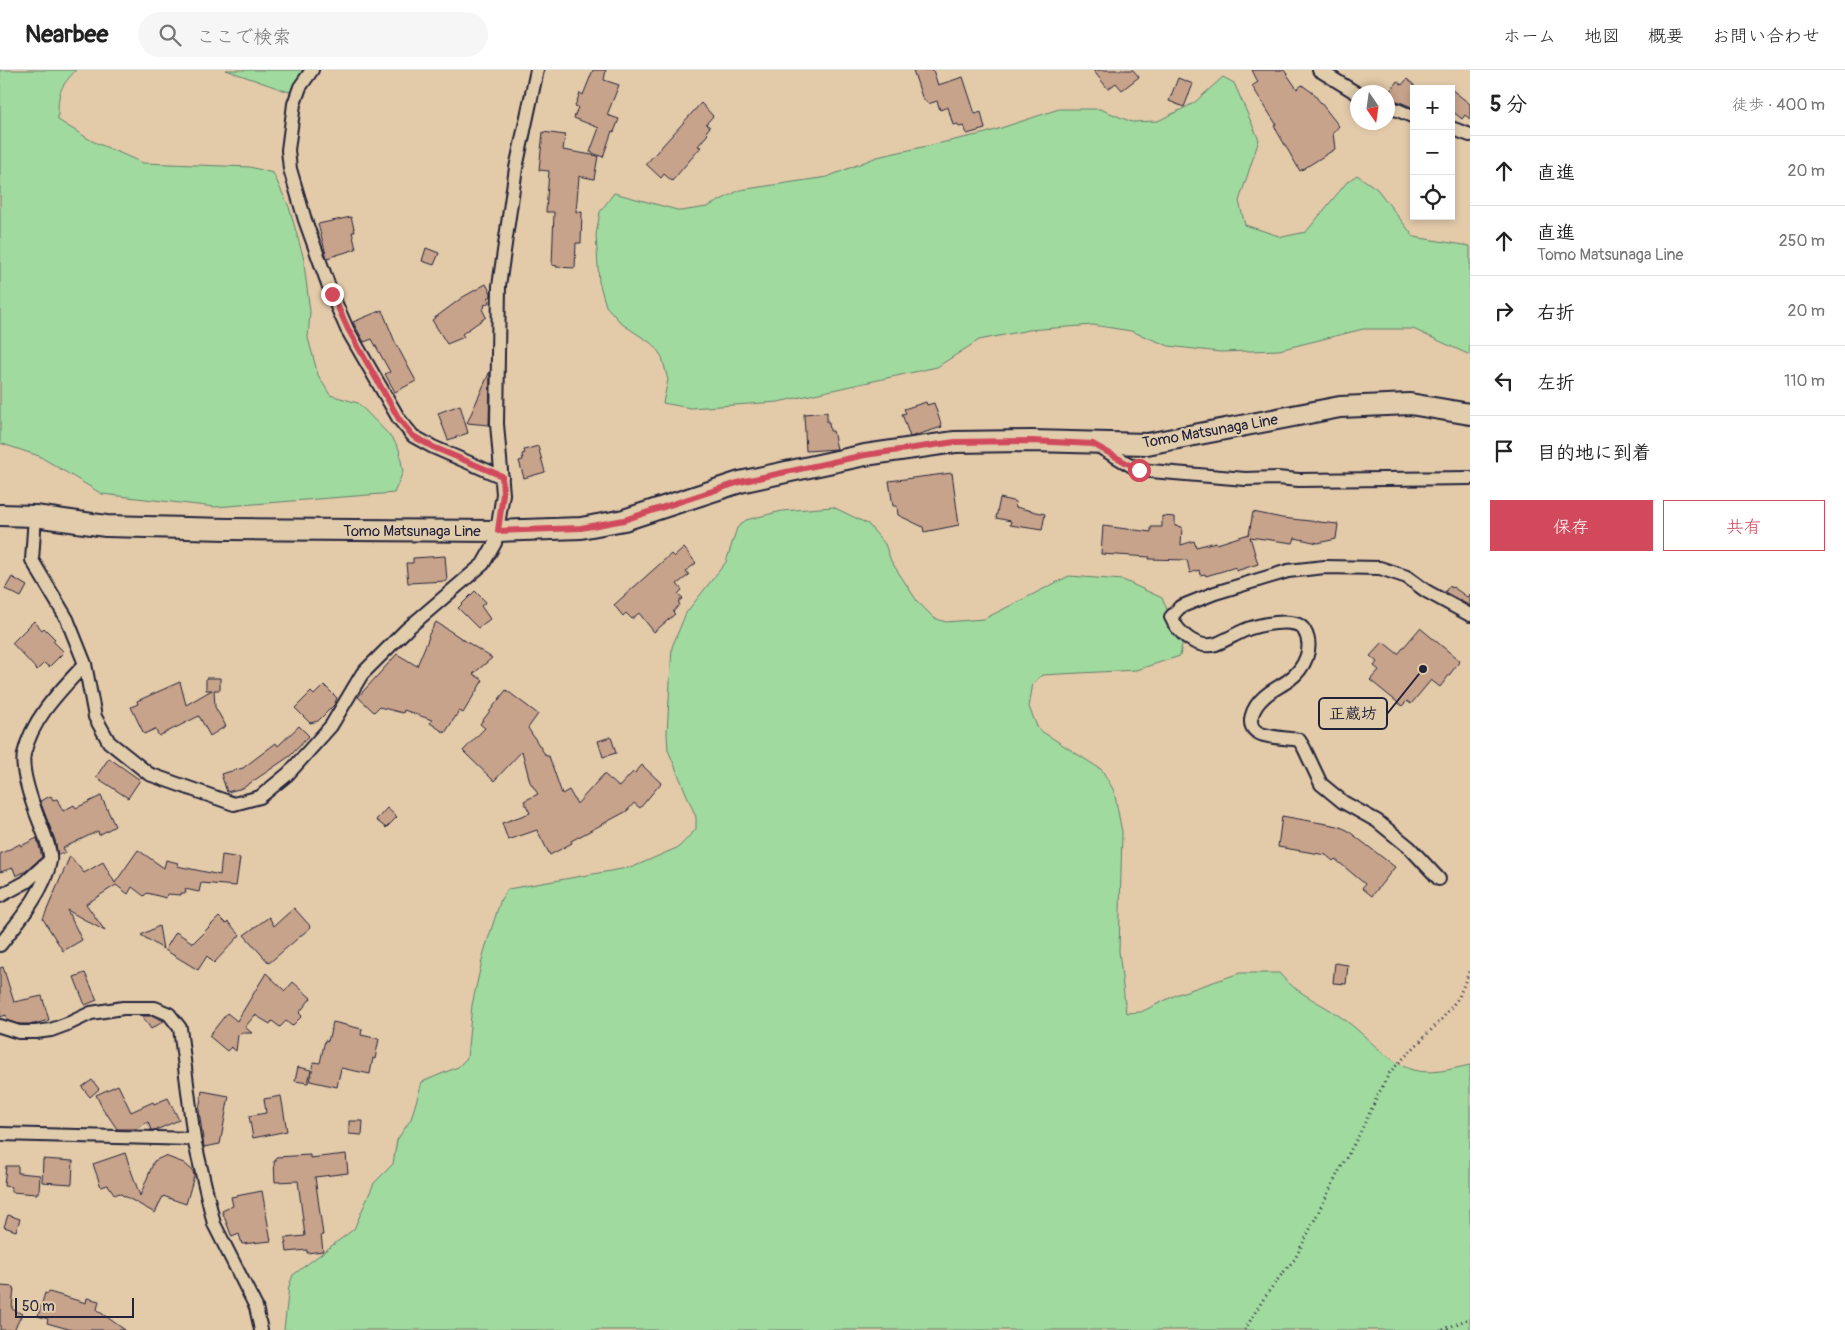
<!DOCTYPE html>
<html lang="ja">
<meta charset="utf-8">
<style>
body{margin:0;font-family:Pangolin,"Klee One",sans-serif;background:#f6f6f6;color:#222}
.controls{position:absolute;right:15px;top:15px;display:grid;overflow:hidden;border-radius:0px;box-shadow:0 2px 8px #0003}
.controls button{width:45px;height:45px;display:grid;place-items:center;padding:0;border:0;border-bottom:1px solid #e0e0e0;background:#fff;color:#222;font:25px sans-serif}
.compass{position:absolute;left:1350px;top:15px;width:45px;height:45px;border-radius:50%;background:#fff;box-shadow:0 2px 8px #0003;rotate:167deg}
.scale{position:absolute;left:15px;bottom:12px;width:119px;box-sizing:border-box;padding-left:5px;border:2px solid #22223b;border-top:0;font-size:14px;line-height:18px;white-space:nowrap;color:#22223b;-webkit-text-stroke:4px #e1cdac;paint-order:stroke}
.stop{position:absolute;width:15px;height:15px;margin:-11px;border:4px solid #d1495b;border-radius:50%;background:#fff}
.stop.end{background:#d1495b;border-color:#fff;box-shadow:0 1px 5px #0008}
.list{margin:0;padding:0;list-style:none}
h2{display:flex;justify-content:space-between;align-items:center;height:65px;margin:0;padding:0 20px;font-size:21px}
h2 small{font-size:16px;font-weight:400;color:#767676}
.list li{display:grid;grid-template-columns:32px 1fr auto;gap:15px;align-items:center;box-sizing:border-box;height:70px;padding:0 20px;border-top:1px solid #e0e0e0}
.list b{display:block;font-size:19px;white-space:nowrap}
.list p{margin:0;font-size:16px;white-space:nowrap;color:#767676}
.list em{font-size:16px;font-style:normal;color:#767676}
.actions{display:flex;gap:10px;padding:15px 20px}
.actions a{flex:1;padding:11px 0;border:1px solid #d1495b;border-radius:0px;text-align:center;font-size:18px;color:#d1495b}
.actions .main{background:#d1495b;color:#fff}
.icon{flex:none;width:28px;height:28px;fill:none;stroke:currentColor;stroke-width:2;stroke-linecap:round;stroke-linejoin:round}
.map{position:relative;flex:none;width:1470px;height:1260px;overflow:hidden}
header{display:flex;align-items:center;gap:30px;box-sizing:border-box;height:70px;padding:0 25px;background:#fff;border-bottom:1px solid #e0e0e0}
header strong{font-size:24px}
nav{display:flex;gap:28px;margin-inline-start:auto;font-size:18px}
.search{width:350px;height:45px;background:#f6f6f6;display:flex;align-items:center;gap:12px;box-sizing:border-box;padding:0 18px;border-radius:28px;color:#767676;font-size:19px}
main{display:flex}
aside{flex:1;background:#fff}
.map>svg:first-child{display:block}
.green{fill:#a1da9e;stroke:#627e6c}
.building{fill:#c8a38b;stroke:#22223b}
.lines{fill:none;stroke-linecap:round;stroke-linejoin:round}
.minor-casing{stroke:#22223b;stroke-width:16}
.primary-casing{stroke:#22223b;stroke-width:24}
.path{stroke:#22223b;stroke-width:3;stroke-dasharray:1 4;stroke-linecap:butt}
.minor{stroke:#e1cdac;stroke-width:12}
.primary{stroke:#e1cdac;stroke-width:20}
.route{stroke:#d1495b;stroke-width:6}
.labels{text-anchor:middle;stroke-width:4;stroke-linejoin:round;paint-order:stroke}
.street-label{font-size:15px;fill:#22223b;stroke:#e1cdac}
.leader{fill:none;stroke:#22223b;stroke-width:2}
.callout-dot{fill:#22223b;stroke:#e1cdac;stroke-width:2}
.callout{fill:#e1cdac;stroke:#22223b;stroke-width:2}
.callout-label{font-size:16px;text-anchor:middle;font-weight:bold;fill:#22223b}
</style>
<header>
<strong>Nearbee</strong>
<div class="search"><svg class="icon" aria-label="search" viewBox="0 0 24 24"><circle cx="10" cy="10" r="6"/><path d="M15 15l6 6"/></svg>ここで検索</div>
<nav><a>ホーム</a><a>地図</a><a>概要</a><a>お問い合わせ</a></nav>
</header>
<main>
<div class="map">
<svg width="1470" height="1260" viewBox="0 0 1470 1260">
<rect width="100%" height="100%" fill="#e3caa9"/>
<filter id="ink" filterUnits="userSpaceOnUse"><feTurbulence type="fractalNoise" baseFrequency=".02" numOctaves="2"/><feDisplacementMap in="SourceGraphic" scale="10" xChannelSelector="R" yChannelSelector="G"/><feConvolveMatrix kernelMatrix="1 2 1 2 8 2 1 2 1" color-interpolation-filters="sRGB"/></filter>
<g filter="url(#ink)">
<path class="green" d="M 0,0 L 76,0 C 58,19 58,24 58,50 L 92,71 L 143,93 L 250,97 L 273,103 L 289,137 L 303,186 L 310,242 L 308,268 L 318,305 L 330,325 L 358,333 L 393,369 L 399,379 L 403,402 L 394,423 L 215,437 L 102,424 L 39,386 L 0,373 Z
M 226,0 L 306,0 L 308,19 L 297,23 L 286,21 Z
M 1223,7 L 1234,13 L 1259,70 L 1239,131 L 1245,155 L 1282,167 L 1306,162 L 1347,112 L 1357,105 L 1377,119 L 1414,167 L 1470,176 L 1470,285 L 1413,259 L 1363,259 L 1279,280 L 1220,282 L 1169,276 L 1131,261 L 1093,255 L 1029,260 L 979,270 L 937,297 L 778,332 L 690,338 L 663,333 L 668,310 L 662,287 L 654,275 L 622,254 L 606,236 L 599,212 L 596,165 L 600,142 L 614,123 L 681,141 L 707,137 L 740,120 L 827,107 L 877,87 L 986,63 L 1059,39 L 1100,39 L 1132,52 L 1158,51 L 1194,33 Z
M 833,437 L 868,454 L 885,474 L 891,491 L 917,531 L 934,548 L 946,552 L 984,549 L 1069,506 L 1123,510 L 1162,528 L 1182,574 L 1180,586 L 1136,600 L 1042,605 L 1033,613 L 1029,637 L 1038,659 L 1102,700 L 1114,721 L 1122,762 L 1119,881 L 1126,943 L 1141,942 L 1178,924 L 1240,903 L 1279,903 C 1297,925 1323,933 1345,950 C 1366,965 1388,993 1413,1000 C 1432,1005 1451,999 1470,995 L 1470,1260 L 284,1260 L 289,1216 L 293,1205 L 354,1159 L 374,1113 L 393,1094 L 397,1070 L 411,1049 L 422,1012 L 458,997 L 467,988 L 472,935 L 484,882 L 501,829 L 508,819 L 633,797 L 679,777 L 696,759 L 696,747 L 668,680 L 667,664 L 672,577 L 686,543 L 726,492 L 737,458 L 746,450 L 782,441 Z"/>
<path class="building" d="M 593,0 L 606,0 L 604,10 L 619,15 L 607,45 L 619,49 L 614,62 L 612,61 L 603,87 L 590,82 L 599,58 L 574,48 L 578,37 L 575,36 L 580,23 L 583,25 Z
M 913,0 L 933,0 L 938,15 L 963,7 L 975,44 L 981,42 L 985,59 L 967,64 L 964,56 L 959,57 L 958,54 L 953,55 L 948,37 L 940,40 L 937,31 L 928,34 L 922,27 Z
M 1093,0 L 1133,0 L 1139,7 L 1122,20 L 1116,13 L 1108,19 Z
M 1252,0 L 1284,0 L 1297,19 L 1302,15 L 1313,23 L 1339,56 L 1333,63 L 1335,79 L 1300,101 L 1274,56 L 1276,54 L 1252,16 L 1258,12 Z
M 1178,8 L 1193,14 L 1184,37 L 1169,31 Z
M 1407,9 L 1414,15 L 1414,38 L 1388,27 L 1388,24 L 1397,11 L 1402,15 Z
M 1451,19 L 1470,34 L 1470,49 L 1465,45 L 1462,49 L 1451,40 Z
M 701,33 L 713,46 L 706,54 L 710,57 L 706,62 L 708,64 L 698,76 L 701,77 L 672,111 L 664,104 L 661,108 L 646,94 Z
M 543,62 L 565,65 L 563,80 L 598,86 L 594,109 L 579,106 L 576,142 L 582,142 L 581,173 L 576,173 L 575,198 L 556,197 L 557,196 L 552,195 L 554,142 L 546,142 L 549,101 L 539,100 Z
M 351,147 L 355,162 L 352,162 L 356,179 L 327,188 L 318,154 Z
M 426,178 L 439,183 L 434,195 L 422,191 Z
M 486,214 L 491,223 L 491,226 L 488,228 L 490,232 L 484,235 L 485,237 L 482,239 L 486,247 L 462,264 L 464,267 L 447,274 L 432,250 L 463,227 Z
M 382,240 L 395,272 L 416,311 L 395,322 L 385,304 L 390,302 L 372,269 L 364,272 L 353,252 Z
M 490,301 L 489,355 L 467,353 Z
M 926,332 L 927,335 L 934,333 L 942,357 L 910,367 L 902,344 L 906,343 L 904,339 Z
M 460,335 L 468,363 L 448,370 L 438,343 Z
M 827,342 L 827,352 L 829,352 L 830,361 L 833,361 L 837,379 L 806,381 L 804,344 Z
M 538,376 L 545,402 L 524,408 L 519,391 L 523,390 L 522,384 L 525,383 L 524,380 Z
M 952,403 L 959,455 L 924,462 L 923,457 L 898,445 L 897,436 L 893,436 L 889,411 Z
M 1000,428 L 1016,432 L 1015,437 L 1045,444 L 1042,460 L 1010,455 L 1011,451 L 996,448 Z
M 1253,442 L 1282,448 L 1338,454 L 1336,469 L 1318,473 L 1295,468 L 1293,473 L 1250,467 L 1258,494 L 1236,501 L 1236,497 L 1206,506 L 1205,504 L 1200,505 L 1199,500 L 1190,503 L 1187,490 L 1149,489 L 1150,487 L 1101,484 L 1103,456 L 1151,462 L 1151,457 L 1162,457 L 1162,446 L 1175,447 L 1175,456 L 1182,457 L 1181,475 L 1194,471 L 1196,477 L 1216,472 L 1217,474 L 1249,464 Z
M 684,478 L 696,493 L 686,501 L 689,505 L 677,514 L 682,520 L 678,524 L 683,528 L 678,532 L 680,534 L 673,542 L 675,544 L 654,562 L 639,543 L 632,549 L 626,543 L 623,546 L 614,535 L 671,484 L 674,487 Z
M 445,486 L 447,511 L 408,513 L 406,493 L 413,493 L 413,488 Z
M 12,507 L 27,516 L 21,527 L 5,519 Z
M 1449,516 L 1452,518 L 1453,517 L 1467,527 L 1470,524 L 1470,536 L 1445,522 Z
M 475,521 L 486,532 L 481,536 L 490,549 L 478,558 L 458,538 Z
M 34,551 L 42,560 L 44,558 L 55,569 L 53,571 L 64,582 L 49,597 L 44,593 L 37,600 L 12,573 Z
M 436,552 L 492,588 L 473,604 L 483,610 L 463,643 L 459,641 L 445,663 L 430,653 L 432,650 L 404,640 L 403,643 L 379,637 L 374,642 L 358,627 L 397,584 L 417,596 L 429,567 L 428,566 Z
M 1420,558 L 1460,591 L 1440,617 L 1431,610 L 1411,634 L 1407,631 L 1402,636 L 1370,610 L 1379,600 L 1374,596 L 1377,592 L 1370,586 L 1383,572 L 1398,584 Z
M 206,608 L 220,608 L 220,620 L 214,620 L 215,637 L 226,656 L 210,666 L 199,646 L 159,666 L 155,659 L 144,664 L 131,637 L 138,634 L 137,631 L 180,612 L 186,635 L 212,620 L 206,620 Z
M 324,615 L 337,628 L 334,635 L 318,651 L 310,653 L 295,638 L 311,622 L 314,625 Z
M 506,620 L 538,644 L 528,658 L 546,686 L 549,686 L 562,724 L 569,720 L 577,734 L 604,704 L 619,717 L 633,702 L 635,703 L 642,695 L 661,713 L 640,738 L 634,733 L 627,741 L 571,771 L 572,773 L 550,785 L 537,760 L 508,770 L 502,753 L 530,743 L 524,731 L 538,724 L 530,712 L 522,681 L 494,711 L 463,681 L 485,658 L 480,654 Z
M 299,656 L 309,666 L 290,686 L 243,718 L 227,722 L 221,704 L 243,698 L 276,673 L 278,676 Z
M 611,667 L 616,683 L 603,687 L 598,671 Z
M 109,688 L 140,710 L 128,728 L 96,707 Z
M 51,726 L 53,730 L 57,729 L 63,741 L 74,735 L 76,738 L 101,726 L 115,756 L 99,765 L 98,761 L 63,778 L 66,782 L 58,785 L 55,770 L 40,731 Z
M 387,738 L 397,747 L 386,758 L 376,750 Z
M 1282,746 L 1338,756 L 1347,760 L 1395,797 L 1372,826 L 1362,818 L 1365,814 L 1335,789 L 1333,791 L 1326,785 L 1278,777 Z
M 37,768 L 42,787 L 26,801 L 16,806 L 13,798 L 0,802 L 0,784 L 20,774 L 21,776 Z
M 138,780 L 164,798 L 166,790 L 178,793 L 177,796 L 220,805 L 222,785 L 240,788 L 236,816 L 201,813 L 199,822 L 185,819 L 186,823 L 181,823 L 181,825 L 167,824 L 166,828 L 147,823 L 144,826 L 132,817 L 128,824 L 116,815 L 86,834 L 105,861 L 67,840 L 82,870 L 63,881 L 43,849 L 70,786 L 84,803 L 103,792 L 115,813 Z
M 294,838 L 311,857 L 269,893 L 244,865 L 269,847 L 274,856 Z
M 219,847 L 226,854 L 228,852 L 240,865 L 214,893 L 207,886 L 198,900 L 165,880 L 176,862 L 193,873 Z
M 159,856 L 163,879 L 141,865 Z
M 1335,893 L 1348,895 L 1346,914 L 1333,913 Z
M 3,897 L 14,932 L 42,926 L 49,950 L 34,954 L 20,954 L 7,950 L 6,945 L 0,947 L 0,898 Z
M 85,903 L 97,930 L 85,935 L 74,907 Z
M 266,903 L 285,921 L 293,912 L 311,928 L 299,943 L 302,946 L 292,956 L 286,951 L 280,957 L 272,951 L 270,954 L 255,945 L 245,957 L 252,963 L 240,963 L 238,965 L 236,981 L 231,977 L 227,981 L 209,966 L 227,943 L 237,951 Z
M 142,946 L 153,946 L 164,951 L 151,959 Z
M 333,952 L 362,959 L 361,965 L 379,969 L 375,989 L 373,988 L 370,1004 L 341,998 L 337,1017 L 310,1011 L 314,992 L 320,993 L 325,970 L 328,971 Z
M 298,997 L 311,1000 L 308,1013 L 295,1011 Z
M 92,1010 L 99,1019 L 90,1027 L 82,1017 Z
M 118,1015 L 131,1042 L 153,1032 L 154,1034 L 168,1028 L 179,1050 L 156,1060 L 151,1060 L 148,1052 L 135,1059 L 117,1059 L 107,1044 L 106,1045 L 96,1025 Z
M 202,1021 L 229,1026 L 220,1074 L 204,1077 L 199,1040 Z
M 281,1026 L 287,1061 L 253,1068 L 249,1046 L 266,1043 L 264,1029 Z
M 349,1051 L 363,1051 L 362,1065 L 349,1064 Z
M 125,1083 L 140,1126 L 154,1091 L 165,1086 L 184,1093 L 193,1101 L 194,1106 L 186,1134 L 163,1126 L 155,1143 L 119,1123 L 115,1125 L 108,1115 L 101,1117 L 93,1094 Z
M 346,1084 L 348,1103 L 315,1107 L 323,1165 L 321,1165 L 323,1181 L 307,1183 L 307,1180 L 287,1182 L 285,1168 L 305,1166 L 298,1111 L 275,1112 L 274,1091 L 276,1091 L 276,1087 L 310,1085 L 310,1088 Z
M 43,1089 L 73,1091 L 72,1114 L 42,1112 Z
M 6,1096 L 18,1096 L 18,1103 L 40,1105 L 39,1122 L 37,1122 L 37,1124 L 11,1122 L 11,1117 L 4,1116 Z
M 262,1121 L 271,1171 L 242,1174 L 239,1164 L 232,1167 L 222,1141 L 233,1136 L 231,1127 Z
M 8,1145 L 20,1149 L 16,1161 L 4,1157 Z
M 0,1216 L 14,1217 L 12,1239 L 22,1244 L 14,1260 L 0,1260 Z
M 49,1222 L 86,1233 L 87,1228 L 99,1231 L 97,1240 L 125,1260 L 72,1260 L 47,1253 L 48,1249 L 38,1246 L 45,1223 L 48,1224 Z"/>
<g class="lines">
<defs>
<path id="minor" d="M 312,0 L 300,17 L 294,34 L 288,80 L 290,99 L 305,150 L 332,225 L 347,259 L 399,349 L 413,366 L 433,377 L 502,407
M 1319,0 L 1358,24
M 1388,36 L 1414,47
M 1451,58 L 1470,65
M 1096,375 L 1139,400 L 1245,409 L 1277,408 L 1299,410 L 1470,408
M 35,446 L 32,490 L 67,549 L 85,594 L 95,647 L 109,672 L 149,704 L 234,734 L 260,727 L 288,704 L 331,656 L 362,604 L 407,559 L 483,494 L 495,473 L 503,424 L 497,354 L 499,216 L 516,98 L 537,0
M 1439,809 L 1410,778 L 1377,751 L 1343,732 L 1321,714 L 1304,678 L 1299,670 C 1287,668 1272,668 1261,664 C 1242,657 1254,636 1264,627 C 1271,620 1281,616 1289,610 C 1304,599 1315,578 1304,560 C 1296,546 1256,555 1243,561 C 1234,565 1226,570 1216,574 C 1197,580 1178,563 1171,547 L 1180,537 L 1215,523 L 1288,501 L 1325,497 L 1380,498 L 1407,507 L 1426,521 L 1470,545
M 0,826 L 26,812 L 48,792
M 0,875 C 18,852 45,821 50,791 C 52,779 39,752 35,740 C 30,726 21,698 24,684 C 32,648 61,620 85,594
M 0,956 L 19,962 L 36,962 L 51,960 L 70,953 L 91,943 L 123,938 L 155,938 L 169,944 L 180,958 L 194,1069 L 214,1154 L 256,1237 L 261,1260
M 0,1064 L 194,1069"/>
<path id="primary" d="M 0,445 L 35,446 L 106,456 L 227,459 L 498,461 L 581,458 L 624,450 L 740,412 L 865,385 L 955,372 L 1032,371 L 1147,374 L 1340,337 L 1410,334 L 1470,344"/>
</defs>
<use href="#minor" class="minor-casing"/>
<use href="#primary" class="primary-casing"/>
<path class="path" d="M 1245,1260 C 1259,1234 1275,1211 1295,1189 L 1340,1099 L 1358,1067 L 1384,1013 L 1390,1002 L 1442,949 L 1459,927 L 1470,899
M 1443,1260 L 1470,1248"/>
<use href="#minor" class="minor"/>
<use href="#primary" class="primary"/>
</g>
</g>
<g class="lines" filter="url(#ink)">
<path class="route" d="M 332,224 L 348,259 L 399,349 L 413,366 L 433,377 L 502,406 L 503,424 L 498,461 L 581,458 L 624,450 L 740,412 L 865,385 L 955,372 L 1032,371 L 1093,374 L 1139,400"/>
</g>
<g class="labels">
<g class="street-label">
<text transform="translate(1210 361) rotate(-10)" y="5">Tomo Matsunaga Line</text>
<text x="412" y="466">Tomo Matsunaga Line</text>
</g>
</g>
<path class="leader" d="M1423 599L1387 644"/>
<circle class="callout-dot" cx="1423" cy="599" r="5"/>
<rect class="callout" x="1319" y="628" width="68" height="31" rx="5"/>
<g class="callout-label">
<text x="1353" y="649">正蔵坊</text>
</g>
</svg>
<div class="controls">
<button>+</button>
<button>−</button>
<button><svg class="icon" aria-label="locate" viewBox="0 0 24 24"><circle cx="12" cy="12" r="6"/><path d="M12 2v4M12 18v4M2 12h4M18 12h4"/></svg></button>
</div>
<svg class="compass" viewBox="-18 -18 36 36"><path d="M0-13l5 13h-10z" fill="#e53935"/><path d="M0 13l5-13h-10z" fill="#767676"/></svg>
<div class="scale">50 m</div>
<div class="stop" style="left:1139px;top:400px"></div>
<div class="stop end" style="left:332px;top:224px"></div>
</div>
<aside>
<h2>5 分<small>徒歩 · 400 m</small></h2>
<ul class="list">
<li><svg class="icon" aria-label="ahead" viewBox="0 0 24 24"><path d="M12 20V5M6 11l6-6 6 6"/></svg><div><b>直進</b></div><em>20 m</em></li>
<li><svg class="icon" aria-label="ahead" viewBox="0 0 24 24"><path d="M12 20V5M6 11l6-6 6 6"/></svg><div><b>直進</b><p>Tomo Matsunaga Line</p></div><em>250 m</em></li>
<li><svg class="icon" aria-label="right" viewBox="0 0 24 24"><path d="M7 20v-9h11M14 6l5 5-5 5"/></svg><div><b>右折</b></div><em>20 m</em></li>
<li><svg class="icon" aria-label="left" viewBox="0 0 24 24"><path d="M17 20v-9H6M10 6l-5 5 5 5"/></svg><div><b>左折</b></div><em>110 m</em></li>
<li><svg class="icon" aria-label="arrive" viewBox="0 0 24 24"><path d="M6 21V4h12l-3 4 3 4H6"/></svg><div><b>目的地に到着</b></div></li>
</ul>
<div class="actions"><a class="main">保存</a><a>共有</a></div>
</aside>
</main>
